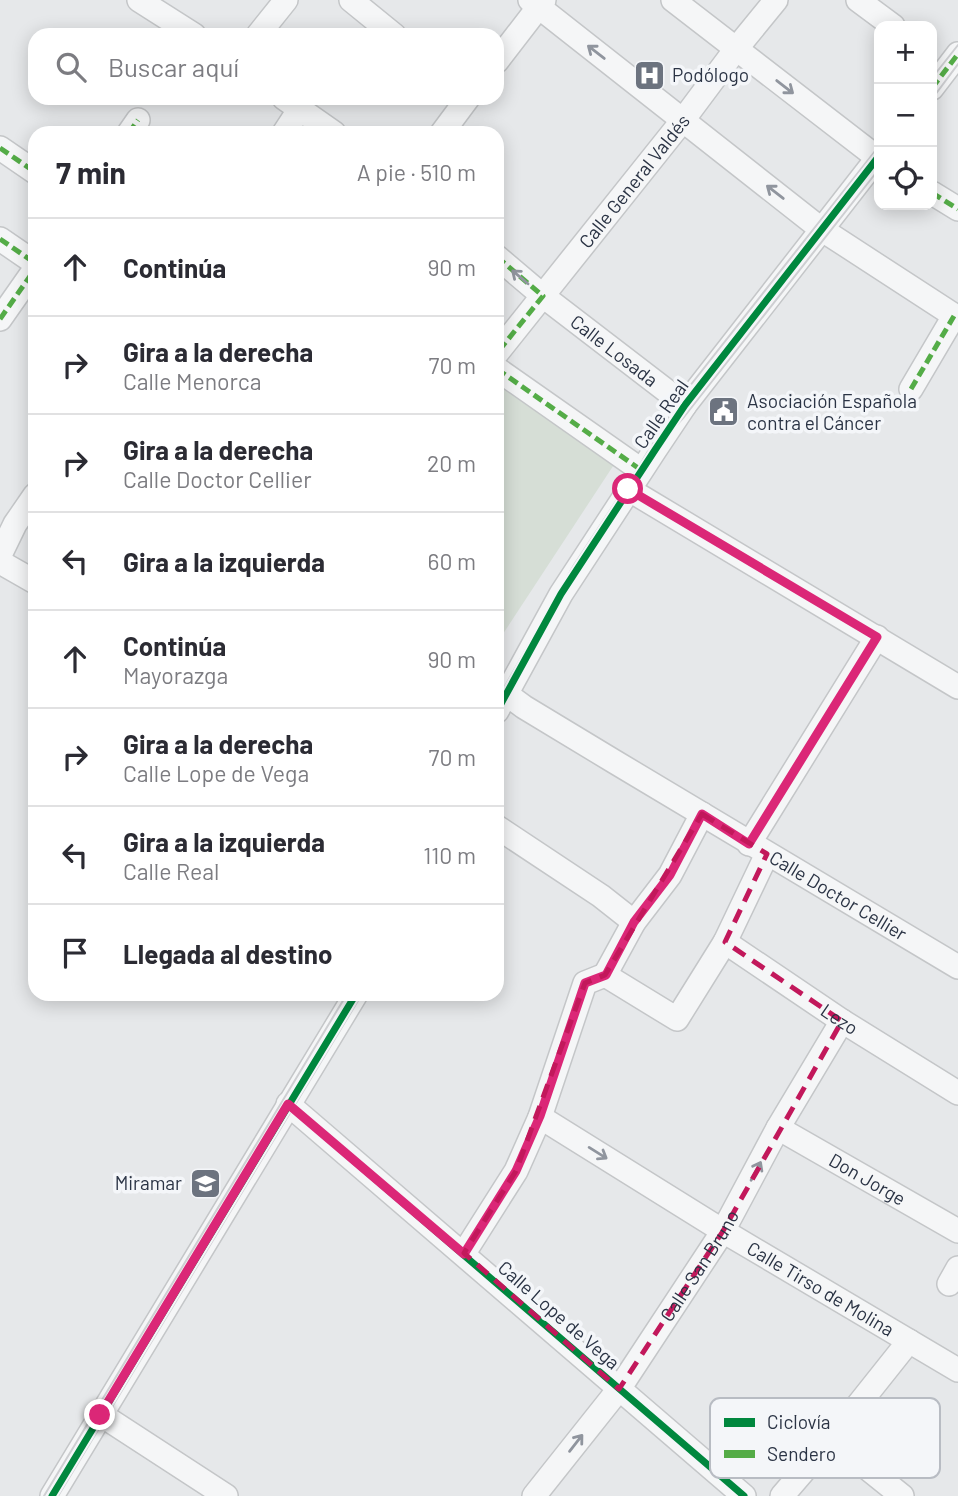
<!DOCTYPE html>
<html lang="es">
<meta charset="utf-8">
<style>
body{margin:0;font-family:Barlow,sans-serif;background:#f2f2f3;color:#2b2b33}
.controls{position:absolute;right:21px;top:21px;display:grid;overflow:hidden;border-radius:14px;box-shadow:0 4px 18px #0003}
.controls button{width:63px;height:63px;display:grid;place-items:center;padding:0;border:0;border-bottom:2px solid #e1e1e2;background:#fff;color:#2b2b33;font:35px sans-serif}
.stop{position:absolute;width:21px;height:21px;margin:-16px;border:5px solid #db2777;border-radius:50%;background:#fff}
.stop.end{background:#db2777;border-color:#fff;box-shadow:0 2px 7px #0008}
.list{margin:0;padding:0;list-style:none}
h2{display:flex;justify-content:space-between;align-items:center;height:91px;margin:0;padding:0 28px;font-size:30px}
h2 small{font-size:23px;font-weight:400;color:#7c7c81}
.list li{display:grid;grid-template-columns:46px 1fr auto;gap:21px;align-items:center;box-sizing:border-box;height:98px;padding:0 28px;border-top:2px solid #e1e1e2}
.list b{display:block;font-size:26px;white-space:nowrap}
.list p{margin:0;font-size:23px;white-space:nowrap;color:#7c7c81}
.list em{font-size:23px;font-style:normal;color:#7c7c81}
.icon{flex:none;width:38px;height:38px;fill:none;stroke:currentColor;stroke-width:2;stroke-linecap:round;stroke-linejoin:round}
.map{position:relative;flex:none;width:958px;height:1496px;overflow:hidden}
.search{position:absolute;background:#fff;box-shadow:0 4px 18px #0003;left:28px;top:28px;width:476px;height:77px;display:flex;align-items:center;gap:18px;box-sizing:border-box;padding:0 24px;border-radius:21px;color:#7c7c81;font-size:26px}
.panel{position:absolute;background:#fff;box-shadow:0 4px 18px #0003;left:28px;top:126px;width:476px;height:875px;border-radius:21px}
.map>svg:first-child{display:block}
.green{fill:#d6ded6}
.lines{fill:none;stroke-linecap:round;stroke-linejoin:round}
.minor-casing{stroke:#c4c6c8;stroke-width:26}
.minor{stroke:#f5f6f7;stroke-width:23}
.tram{stroke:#cecfd2;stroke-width:2}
.quiet{stroke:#54ac47;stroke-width:5;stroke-dasharray:10 5;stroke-linecap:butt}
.cycleway-casing{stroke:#f4f6f9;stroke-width:11}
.cycleway{stroke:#00873e;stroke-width:7}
.oneway{stroke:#90959e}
.route{stroke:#db2777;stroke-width:9}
.marked{fill:none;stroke:#c2185b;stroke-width:5;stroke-dasharray:14 9;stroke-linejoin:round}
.labels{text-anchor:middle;stroke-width:7;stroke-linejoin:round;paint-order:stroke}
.poi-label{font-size:19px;fill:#2b3445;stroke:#f4f6f9;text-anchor:start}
.street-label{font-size:19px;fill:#2b3445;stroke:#f4f6f9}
.key{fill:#f4f6f9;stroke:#b8bcc3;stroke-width:2}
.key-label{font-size:19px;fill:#2b3445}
</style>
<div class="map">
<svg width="958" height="1496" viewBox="0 0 958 1496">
<rect width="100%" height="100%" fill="#e6e8ea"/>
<path class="green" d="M 497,377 L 617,460 L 497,643 Z"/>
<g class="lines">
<defs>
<g id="minor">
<path d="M 139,0 L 194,35"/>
<path d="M 351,0 L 394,35"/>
<path d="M 530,0 L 821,229 L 958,318"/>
<path d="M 673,0 L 879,159"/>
<path d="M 858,0 L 893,26"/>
<path d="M 258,35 L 286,0"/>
<path d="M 497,61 L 544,0"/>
<path d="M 932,88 L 958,54"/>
<path d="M 284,98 L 334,133"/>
<path d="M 129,133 L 138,120"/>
<path d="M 284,133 L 299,110"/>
<path d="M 442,133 L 468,98"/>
<path d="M 0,148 L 35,172"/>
<path d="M 932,193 L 958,209"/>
<path d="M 0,239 L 35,263"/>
<path id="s1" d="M 497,257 L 543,296 L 685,405"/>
<path d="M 0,319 L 35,269"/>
<path id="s2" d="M 497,353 L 683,120 L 736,49 L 776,0"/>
<path d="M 497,369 L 641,470"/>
<path d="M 911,389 L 954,316"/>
<path d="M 628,489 L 958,687"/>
<path d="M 0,555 L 15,524 L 35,495"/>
<path d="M 0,562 L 35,582"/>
<path id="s3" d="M 505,693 L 524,707 L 615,762 L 958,967"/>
<path d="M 497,711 L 561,594 L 655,450 L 685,405 L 879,156"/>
<path d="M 702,814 L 670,875 L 634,922 L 605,975 L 677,1019 L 725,942 L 767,854"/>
<path d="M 497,827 L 601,896 L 634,922"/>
<path d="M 749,844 L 877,637"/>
<path id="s4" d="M 725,942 L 842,1021 L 958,1093"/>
<path d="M 288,1104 L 744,1496"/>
<path id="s5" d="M 540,1117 L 723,1231 L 958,1370"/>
<path id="s6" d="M 778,1128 L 958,1231"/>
<path d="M 464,1253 L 516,1171 L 540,1117 L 585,983 L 605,975"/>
<path d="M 949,1284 L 958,1268"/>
<path d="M 100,1414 L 226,1496"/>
<path d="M 831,1439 L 902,1496"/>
<path d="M 52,1496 L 356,994"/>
<path id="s7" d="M 534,1496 L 619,1389 L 723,1231 L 778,1128 L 842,1021"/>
<path d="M 782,1496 L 831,1439 L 909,1341"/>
</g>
</defs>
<use href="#minor" class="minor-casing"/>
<use href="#minor" class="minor"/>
<path class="tram" d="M 932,78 L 958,45
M 932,99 L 958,64
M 661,442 L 684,417 L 879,169
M 497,700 L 574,565 L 638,468 L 678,401 L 879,146
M 44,1496 L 347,994
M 58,1496 L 362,994"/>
<path class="quiet" d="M 932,88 L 958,54
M 129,133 L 138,120
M 0,148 L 35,172
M 932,193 L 958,209
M 0,239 L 35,263
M 497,257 L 543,296 L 497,353
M 0,319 L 35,269
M 497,369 L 641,470
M 911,389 L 954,316"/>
<defs>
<path id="cycleway" d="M 497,711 L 561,594 L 655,450 L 685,405 L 879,156
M 288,1104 L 744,1496
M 52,1496 L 356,994"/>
</defs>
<use href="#cycleway" class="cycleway-casing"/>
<use href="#cycleway" class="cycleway"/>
</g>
<defs><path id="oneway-shaft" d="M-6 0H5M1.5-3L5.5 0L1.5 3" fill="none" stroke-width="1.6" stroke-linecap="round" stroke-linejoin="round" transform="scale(1.75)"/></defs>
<g class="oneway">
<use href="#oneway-shaft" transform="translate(596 52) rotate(-142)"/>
<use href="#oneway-shaft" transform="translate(785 87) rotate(38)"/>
<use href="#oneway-shaft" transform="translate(775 192) rotate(-142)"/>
<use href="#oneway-shaft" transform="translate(520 277) rotate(-140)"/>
<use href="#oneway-shaft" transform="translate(598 1153) rotate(32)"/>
<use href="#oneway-shaft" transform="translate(756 1171) rotate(-62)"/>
<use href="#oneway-shaft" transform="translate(576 1443) rotate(-52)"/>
</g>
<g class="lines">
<path class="route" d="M 100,1415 L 288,1104 L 464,1254 L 516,1171 L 540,1116 L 585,983 L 606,975 L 634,922 L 670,875 L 702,814 L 749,844 L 877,637 L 628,489"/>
</g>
<path class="marked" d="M 702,814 L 767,854 L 725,942 L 842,1021 L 723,1231 L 619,1389 L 464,1253 L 516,1171 L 585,983 L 605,975 Z"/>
<defs>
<symbol id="hospital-square" viewBox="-11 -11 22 22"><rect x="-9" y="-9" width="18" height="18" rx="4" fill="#6c737f" stroke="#f4f6f9"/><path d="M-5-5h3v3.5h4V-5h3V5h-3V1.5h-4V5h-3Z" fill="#fff"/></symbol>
<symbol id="civic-square" viewBox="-11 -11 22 22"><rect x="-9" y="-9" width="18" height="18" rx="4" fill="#6c737f" stroke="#f4f6f9"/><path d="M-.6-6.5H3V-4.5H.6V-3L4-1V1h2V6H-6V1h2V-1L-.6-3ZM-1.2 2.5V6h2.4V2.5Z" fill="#fff"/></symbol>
<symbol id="school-square" viewBox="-11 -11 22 22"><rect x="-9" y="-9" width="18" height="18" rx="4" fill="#6c737f" stroke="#f4f6f9"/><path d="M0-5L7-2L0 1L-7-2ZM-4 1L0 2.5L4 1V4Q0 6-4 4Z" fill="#fff"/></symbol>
</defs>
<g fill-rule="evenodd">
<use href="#hospital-square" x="632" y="58" width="35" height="35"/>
<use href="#civic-square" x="706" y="394" width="35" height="35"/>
<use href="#school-square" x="188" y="1166" width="35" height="35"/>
</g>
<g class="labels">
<g class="poi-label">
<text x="672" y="82">Podólogo</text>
<text x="747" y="408">Asociación Española<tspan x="747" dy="22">contra el Cáncer</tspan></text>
<text x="182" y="1190" text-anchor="end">Miramar</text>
</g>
<g class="street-label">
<text dy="7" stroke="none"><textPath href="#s2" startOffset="220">Calle General Valdés</textPath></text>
<text dy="7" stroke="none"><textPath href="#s1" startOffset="150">Calle Losada</textPath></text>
<text transform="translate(661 414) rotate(-55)" y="7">Calle Real</text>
<text dy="7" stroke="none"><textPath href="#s3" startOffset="390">Calle Doctor Cellier</textPath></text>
<text dy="7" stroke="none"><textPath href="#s4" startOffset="138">Lezo</textPath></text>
<text dy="7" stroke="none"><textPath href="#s6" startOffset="103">Don Jorge</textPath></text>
<text dy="7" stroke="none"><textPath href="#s7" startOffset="284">Calle San Bruno</textPath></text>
<text dy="7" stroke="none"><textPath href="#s5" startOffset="329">Calle Tirso de Molina</textPath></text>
<text transform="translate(559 1315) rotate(41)" y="7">Calle Lope de Vega</text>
</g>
</g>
<rect x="710" y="1398" width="230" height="80" rx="10" class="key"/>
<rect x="724" y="1418" width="31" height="9" fill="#00873e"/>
<rect x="724" y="1450" width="31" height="8" fill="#54ac47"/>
<g class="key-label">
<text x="767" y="1429">Ciclovía</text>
<text x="767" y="1461">Sendero</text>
</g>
</svg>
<div class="controls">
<button>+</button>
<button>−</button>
<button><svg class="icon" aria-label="locate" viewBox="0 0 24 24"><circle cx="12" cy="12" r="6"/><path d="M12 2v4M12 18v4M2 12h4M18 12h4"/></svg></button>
</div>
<div class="stop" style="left:628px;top:489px"></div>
<div class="stop end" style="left:100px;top:1415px"></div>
<div class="search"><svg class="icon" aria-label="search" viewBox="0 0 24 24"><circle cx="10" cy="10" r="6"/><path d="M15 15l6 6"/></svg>Buscar aquí</div>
<section class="panel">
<h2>7 min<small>A pie · 510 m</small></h2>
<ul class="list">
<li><svg class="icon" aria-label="ahead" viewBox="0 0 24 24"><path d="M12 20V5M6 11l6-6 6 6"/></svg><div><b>Continúa</b></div><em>90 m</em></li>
<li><svg class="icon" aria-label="right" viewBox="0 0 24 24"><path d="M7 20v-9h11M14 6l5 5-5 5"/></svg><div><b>Gira a la derecha</b><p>Calle Menorca</p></div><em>70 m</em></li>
<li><svg class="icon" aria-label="right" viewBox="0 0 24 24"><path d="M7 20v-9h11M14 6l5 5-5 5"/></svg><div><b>Gira a la derecha</b><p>Calle Doctor Cellier</p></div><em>20 m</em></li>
<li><svg class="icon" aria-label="left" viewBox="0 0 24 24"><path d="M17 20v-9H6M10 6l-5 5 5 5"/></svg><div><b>Gira a la izquierda</b></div><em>60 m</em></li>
<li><svg class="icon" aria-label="ahead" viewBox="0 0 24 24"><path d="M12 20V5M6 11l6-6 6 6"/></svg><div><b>Continúa</b><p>Mayorazga</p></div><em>90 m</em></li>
<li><svg class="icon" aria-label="right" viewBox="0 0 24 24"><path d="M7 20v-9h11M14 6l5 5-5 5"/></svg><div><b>Gira a la derecha</b><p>Calle Lope de Vega</p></div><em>70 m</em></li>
<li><svg class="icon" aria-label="left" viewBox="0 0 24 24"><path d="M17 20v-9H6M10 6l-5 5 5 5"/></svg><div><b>Gira a la izquierda</b><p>Calle Real</p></div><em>110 m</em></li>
<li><svg class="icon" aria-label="arrive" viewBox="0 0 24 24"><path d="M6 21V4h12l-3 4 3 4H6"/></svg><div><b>Llegada al destino</b></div></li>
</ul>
</section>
</div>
